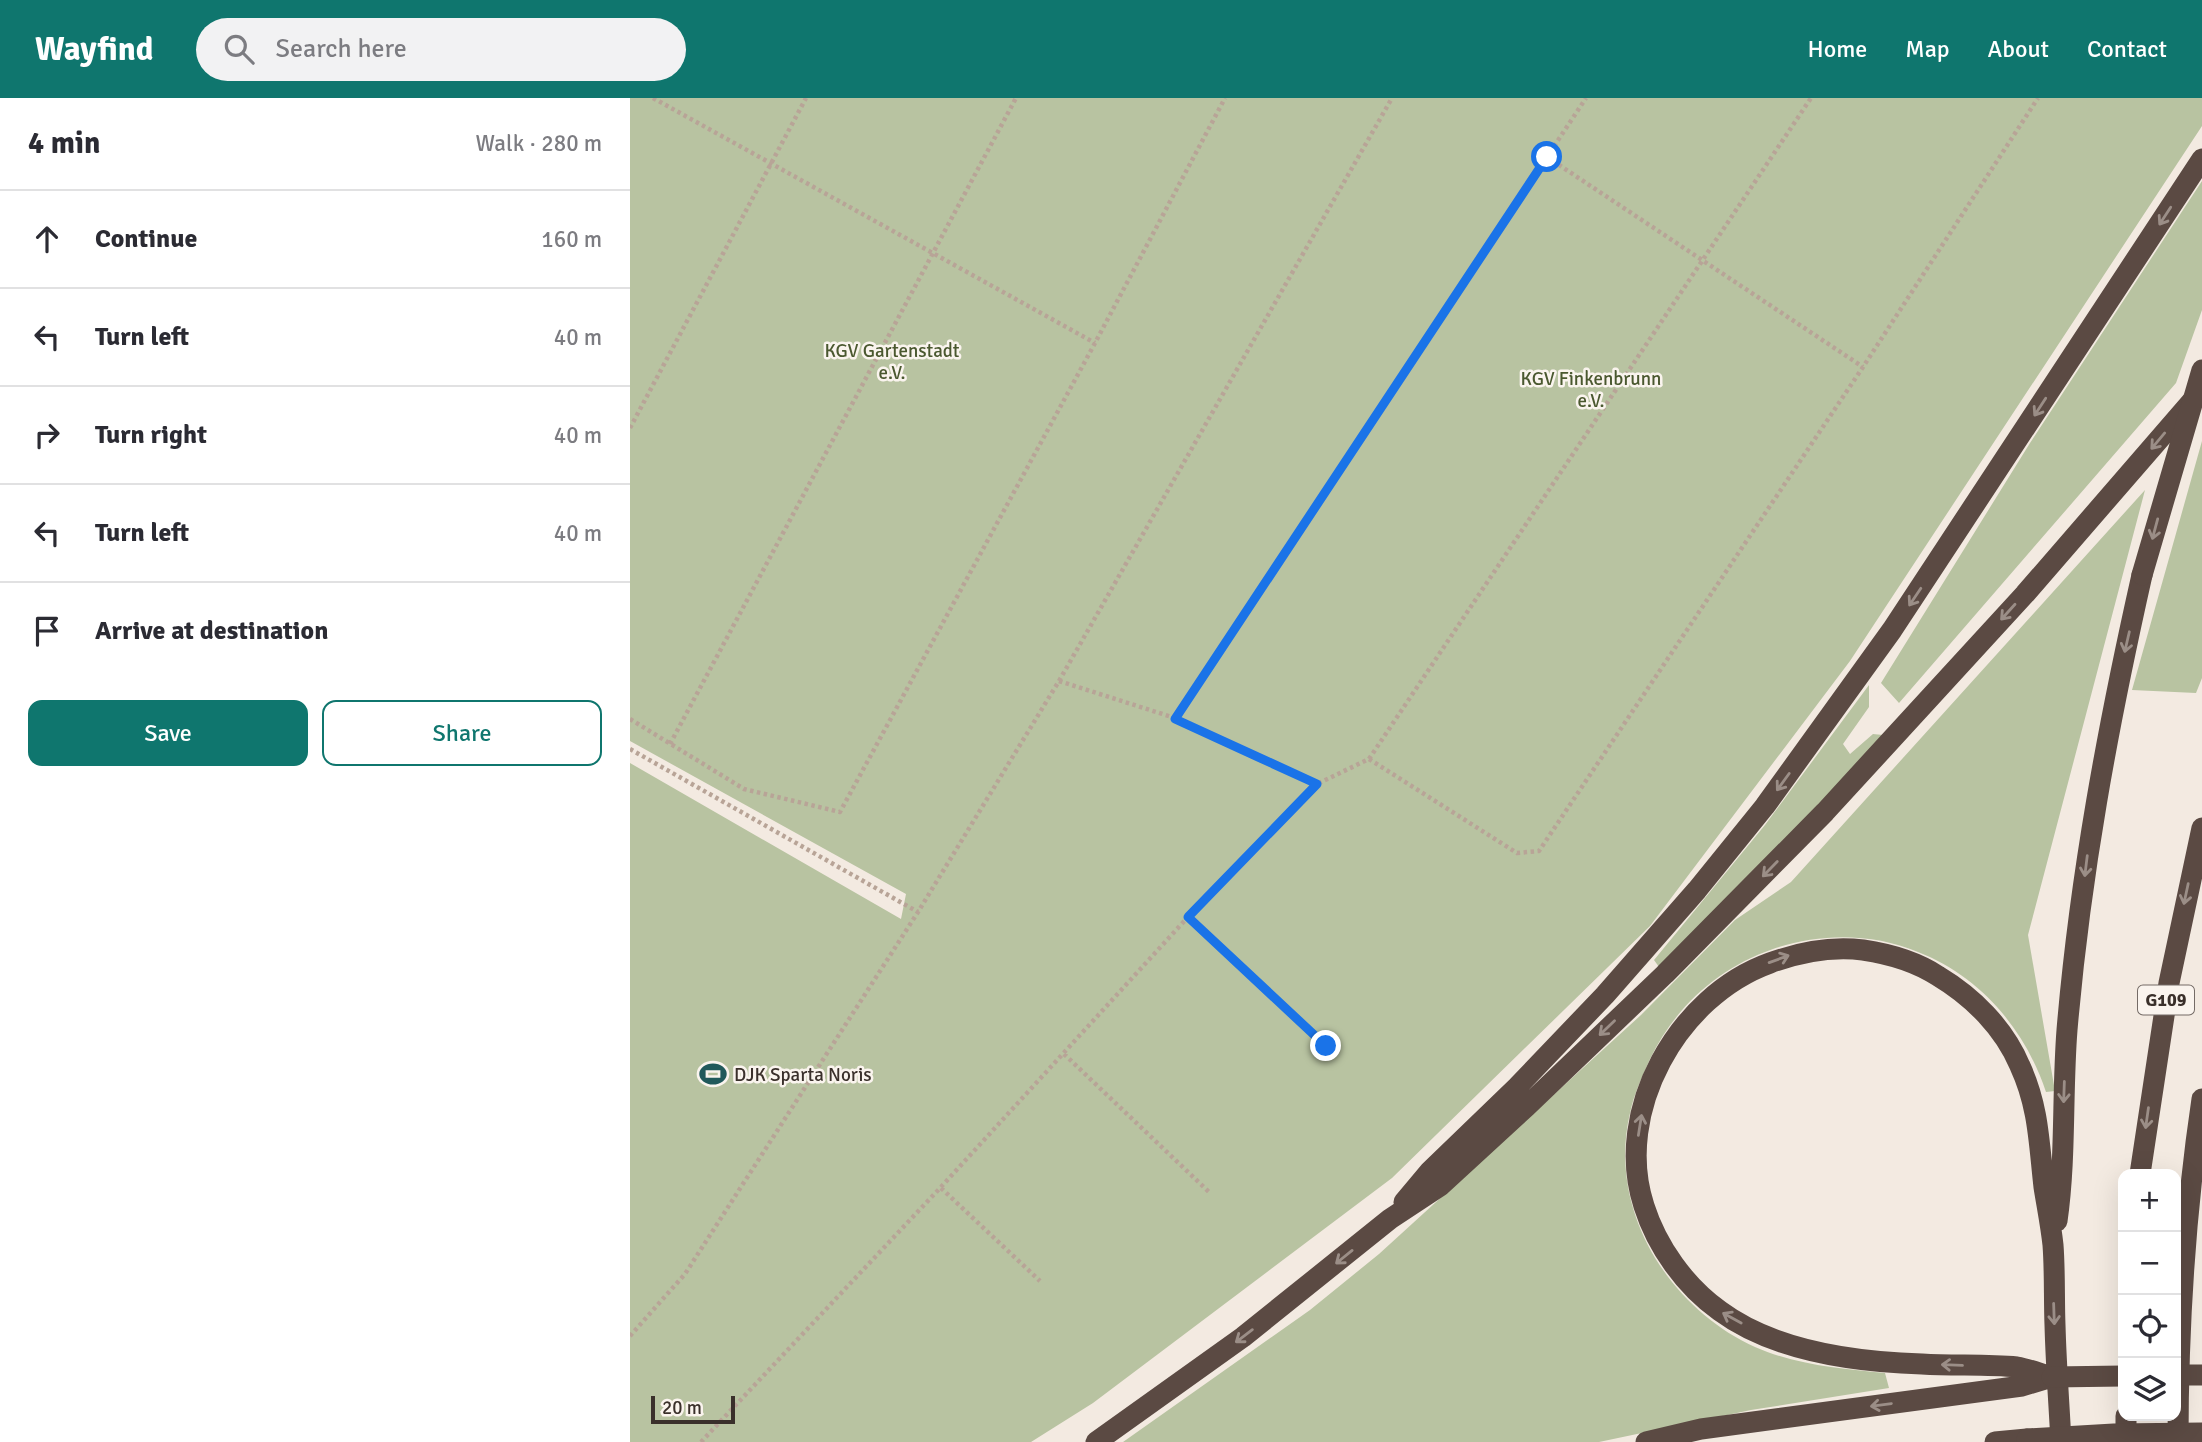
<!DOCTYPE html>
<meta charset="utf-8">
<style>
body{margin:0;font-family:Signika,sans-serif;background:#f2f2f3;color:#2b2b33}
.controls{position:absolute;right:21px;bottom:21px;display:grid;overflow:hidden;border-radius:14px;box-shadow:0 7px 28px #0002}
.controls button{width:63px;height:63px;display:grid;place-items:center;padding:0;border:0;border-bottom:2px solid #e1e1e2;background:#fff;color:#2b2b33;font:35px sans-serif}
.scale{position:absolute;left:21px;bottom:18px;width:84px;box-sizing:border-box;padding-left:7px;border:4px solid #3a302b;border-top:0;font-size:19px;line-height:24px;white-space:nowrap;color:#3a302b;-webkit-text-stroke:5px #faf4ee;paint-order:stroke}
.stop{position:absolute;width:21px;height:21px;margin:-16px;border:5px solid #1a73e8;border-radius:50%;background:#fff}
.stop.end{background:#1a73e8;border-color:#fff;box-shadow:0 2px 7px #0008}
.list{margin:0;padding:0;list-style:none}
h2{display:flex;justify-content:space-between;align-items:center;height:91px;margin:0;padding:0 28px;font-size:30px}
h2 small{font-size:23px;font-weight:400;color:#7c7c81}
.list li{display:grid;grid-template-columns:46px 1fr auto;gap:21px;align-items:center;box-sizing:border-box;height:98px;padding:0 28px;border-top:2px solid #e1e1e2}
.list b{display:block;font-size:26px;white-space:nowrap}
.list em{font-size:23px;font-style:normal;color:#7c7c81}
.actions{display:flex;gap:14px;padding:21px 28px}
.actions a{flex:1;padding:16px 0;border:2px solid #0f766e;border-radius:14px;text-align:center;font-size:24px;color:#0f766e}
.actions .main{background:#0f766e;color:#fff}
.icon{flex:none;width:38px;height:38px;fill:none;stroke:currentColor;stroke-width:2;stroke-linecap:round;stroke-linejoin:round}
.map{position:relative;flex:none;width:1572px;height:1344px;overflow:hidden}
header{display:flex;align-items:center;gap:42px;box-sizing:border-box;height:98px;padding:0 35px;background:#0f766e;color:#fff}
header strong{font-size:33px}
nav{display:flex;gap:38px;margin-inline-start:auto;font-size:24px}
.search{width:490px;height:63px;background:#f2f2f3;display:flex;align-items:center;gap:18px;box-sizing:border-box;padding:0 24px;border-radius:38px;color:#7c7c81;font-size:26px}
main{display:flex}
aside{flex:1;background:#fff}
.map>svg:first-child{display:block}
.green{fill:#b8c3a1}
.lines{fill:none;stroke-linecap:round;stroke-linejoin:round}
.path{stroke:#b8a497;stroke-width:4.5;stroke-dasharray:3.5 3.5;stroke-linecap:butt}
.highway{stroke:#5b4a43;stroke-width:21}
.highway-bridge{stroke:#5b4a43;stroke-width:21}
.oneway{stroke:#9b8e87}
.route{stroke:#1a73e8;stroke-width:9}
.labels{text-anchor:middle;stroke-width:5;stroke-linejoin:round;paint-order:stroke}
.shield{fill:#faf4ee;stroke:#746b66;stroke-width:2}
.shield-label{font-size:18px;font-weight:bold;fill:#3a302b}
.park-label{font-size:19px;fill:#4a582f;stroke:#faf4ee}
.poi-label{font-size:19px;fill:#3a302b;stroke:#faf4ee;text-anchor:start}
</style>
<header>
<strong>Wayfind</strong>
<div class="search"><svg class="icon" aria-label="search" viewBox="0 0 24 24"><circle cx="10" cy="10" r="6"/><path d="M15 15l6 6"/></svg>Search here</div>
<nav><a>Home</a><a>Map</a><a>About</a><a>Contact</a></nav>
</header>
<main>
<aside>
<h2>4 min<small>Walk · 280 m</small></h2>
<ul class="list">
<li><svg class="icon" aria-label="ahead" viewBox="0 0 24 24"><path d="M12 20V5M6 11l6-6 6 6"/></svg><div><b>Continue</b></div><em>160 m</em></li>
<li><svg class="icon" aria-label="left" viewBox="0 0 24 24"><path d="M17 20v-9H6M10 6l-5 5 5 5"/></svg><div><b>Turn left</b></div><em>40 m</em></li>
<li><svg class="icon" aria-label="right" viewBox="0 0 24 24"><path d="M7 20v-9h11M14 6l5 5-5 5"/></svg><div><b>Turn right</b></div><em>40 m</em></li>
<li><svg class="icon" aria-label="left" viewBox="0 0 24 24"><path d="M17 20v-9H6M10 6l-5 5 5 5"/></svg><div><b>Turn left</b></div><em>40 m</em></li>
<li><svg class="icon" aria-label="arrive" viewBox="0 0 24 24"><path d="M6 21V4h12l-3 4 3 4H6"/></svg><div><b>Arrive at destination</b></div></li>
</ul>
<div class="actions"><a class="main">Save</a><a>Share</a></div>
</aside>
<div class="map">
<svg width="1572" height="1344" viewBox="0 0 1572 1344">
<rect width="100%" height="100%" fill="#f3eae1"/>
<path class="green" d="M 0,0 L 1572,0 L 1572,28 L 1220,563 L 1020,828 L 762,1080 L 463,1305 L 401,1344 L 0,1344 L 0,665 L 271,821 L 276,796 L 0,643 Z
M 1572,83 L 1572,212 L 1546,285 L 1269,605 L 1251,585 L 1400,345 Z
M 1572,343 L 1572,580 L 1566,595 L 1502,592 Z
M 1515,392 L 1398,837 L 1425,993 L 1416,994 C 1395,931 1350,878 1288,854 C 1242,835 1190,835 1143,851 C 1088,870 1045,909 1020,961 C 1012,979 1004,996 1000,1015 C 977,1112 1039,1210 1125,1249 C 1166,1267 1211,1271 1255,1275 L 1259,1290 L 1121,1312 L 969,1344 L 493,1344 L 680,1212 L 749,1156 L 1011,917 L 1105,822 L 1161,784 Z
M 1239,587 L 1239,609 L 1213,646 L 1220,656 L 1243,636 L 1253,637 L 1155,743 L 1029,869 L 1024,862 L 1135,727 Z"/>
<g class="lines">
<path class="path" d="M 23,0 L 465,245
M 917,59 L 1233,269
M 0,330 L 176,0
M 429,583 L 545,620 L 687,686 L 739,661 L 887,755 L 909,753 L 1233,269 L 1408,0
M 545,620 L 956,0
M 0,621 L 114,691 L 210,714 L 465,245 L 595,0
M 40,646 L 386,0
M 0,651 L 288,814
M 739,661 L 1181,0
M 558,819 L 696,948
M 434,956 L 579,1094
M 311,1090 L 410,1183
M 0,1238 L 55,1176 L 288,814 L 429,583 L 762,0
M 71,1344 L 311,1089 L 558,819 L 687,686"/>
<path class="highway" d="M 1510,1076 L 1539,885 L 1572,730
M 774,1104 L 800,1073 L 887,989 L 975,897 L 1067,792 L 1135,708 L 1262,532 L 1572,61
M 1427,1123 C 1436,1060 1432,996 1437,932 C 1450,778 1478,628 1512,477
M 1422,1279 C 1411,1276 1399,1271 1387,1269 C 1356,1266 1324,1268 1292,1266 C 1227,1264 1144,1253 1090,1213 C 1055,1188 1027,1149 1014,1108 C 983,1013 1048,898 1140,865 C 1170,854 1201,848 1233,852 C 1260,856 1285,863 1308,878 C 1343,899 1374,930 1390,968 C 1409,1009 1409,1046 1414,1089 C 1417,1108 1421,1128 1423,1147 C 1425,1173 1424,1201 1425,1227 C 1426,1266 1429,1305 1431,1344
M 466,1344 L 613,1239 L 760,1121 L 810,1088 L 896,1009 L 1035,876 L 1195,714 L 1395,496 L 1564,301
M 1016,1344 L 1071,1331 L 1392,1288 L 1422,1279
M 1365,1344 L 1397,1341
M 1496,1344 L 1496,1318
M 1548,1344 C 1548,1229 1555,1115 1572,1001"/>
<path class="highway-bridge" d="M 1512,477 L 1572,272
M 1546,1277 L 1572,1277
M 1422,1279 L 1493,1278
M 1397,1341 L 1484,1336 L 1572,1335"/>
</g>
<defs><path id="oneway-shaft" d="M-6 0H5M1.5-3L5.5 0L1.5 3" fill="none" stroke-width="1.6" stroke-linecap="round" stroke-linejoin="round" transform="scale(1.75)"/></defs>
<g class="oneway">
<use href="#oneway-shaft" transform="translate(1535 118) rotate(123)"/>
<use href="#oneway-shaft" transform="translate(1410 309) rotate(123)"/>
<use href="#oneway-shaft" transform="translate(1528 343) rotate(130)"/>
<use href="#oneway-shaft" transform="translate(1525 431) rotate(105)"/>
<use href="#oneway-shaft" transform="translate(1285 499) rotate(124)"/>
<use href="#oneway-shaft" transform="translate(1378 514) rotate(132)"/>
<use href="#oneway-shaft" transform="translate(1497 544) rotate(103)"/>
<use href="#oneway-shaft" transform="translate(1153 684) rotate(126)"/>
<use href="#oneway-shaft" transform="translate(1456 768) rotate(97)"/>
<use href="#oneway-shaft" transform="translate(1140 771) rotate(134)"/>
<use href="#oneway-shaft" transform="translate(1556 796) rotate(102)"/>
<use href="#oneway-shaft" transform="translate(1149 861) rotate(-20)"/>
<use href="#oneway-shaft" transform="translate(977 930) rotate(136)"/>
<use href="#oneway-shaft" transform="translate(1434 994) rotate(92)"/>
<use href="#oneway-shaft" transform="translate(1517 1020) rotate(98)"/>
<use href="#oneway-shaft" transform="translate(1010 1027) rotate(-81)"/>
<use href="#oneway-shaft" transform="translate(714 1159) rotate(141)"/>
<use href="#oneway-shaft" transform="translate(1424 1216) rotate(88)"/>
<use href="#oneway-shaft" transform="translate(1102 1220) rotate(-151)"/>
<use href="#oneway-shaft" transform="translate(614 1238) rotate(143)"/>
<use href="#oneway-shaft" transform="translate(1322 1267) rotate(-178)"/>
<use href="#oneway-shaft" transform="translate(1251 1307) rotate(172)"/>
</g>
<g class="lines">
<path class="route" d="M 696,948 L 558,819 L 687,686 L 545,621 L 917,59"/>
</g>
<defs>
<symbol id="stadium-bare" viewBox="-9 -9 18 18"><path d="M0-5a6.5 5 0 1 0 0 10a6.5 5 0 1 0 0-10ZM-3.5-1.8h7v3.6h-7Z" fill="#21595b" stroke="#faf4ee" stroke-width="2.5" paint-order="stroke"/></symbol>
</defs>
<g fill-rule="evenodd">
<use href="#stadium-bare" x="64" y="957" width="38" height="38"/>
</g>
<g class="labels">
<rect class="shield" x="1508" y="887.5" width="56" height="29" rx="5"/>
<g class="shield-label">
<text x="1536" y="908">G109</text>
</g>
<g class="park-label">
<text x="262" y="259">KGV Gartenstadt<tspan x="262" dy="22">e.V.</tspan></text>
<text x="961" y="287">KGV Finkenbrunn<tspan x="961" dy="22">e.V.</tspan></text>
</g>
<g class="poi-label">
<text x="104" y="983">DJK Sparta Noris</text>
</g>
</g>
</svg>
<div class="controls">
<button>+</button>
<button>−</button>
<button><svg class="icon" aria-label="locate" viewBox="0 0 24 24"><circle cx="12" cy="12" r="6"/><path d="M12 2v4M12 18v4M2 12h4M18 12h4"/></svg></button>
<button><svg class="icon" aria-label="layers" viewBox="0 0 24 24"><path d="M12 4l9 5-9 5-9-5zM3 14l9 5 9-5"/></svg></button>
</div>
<div class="scale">20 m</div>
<div class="stop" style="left:917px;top:59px"></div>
<div class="stop end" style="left:696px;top:948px"></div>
</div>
</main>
